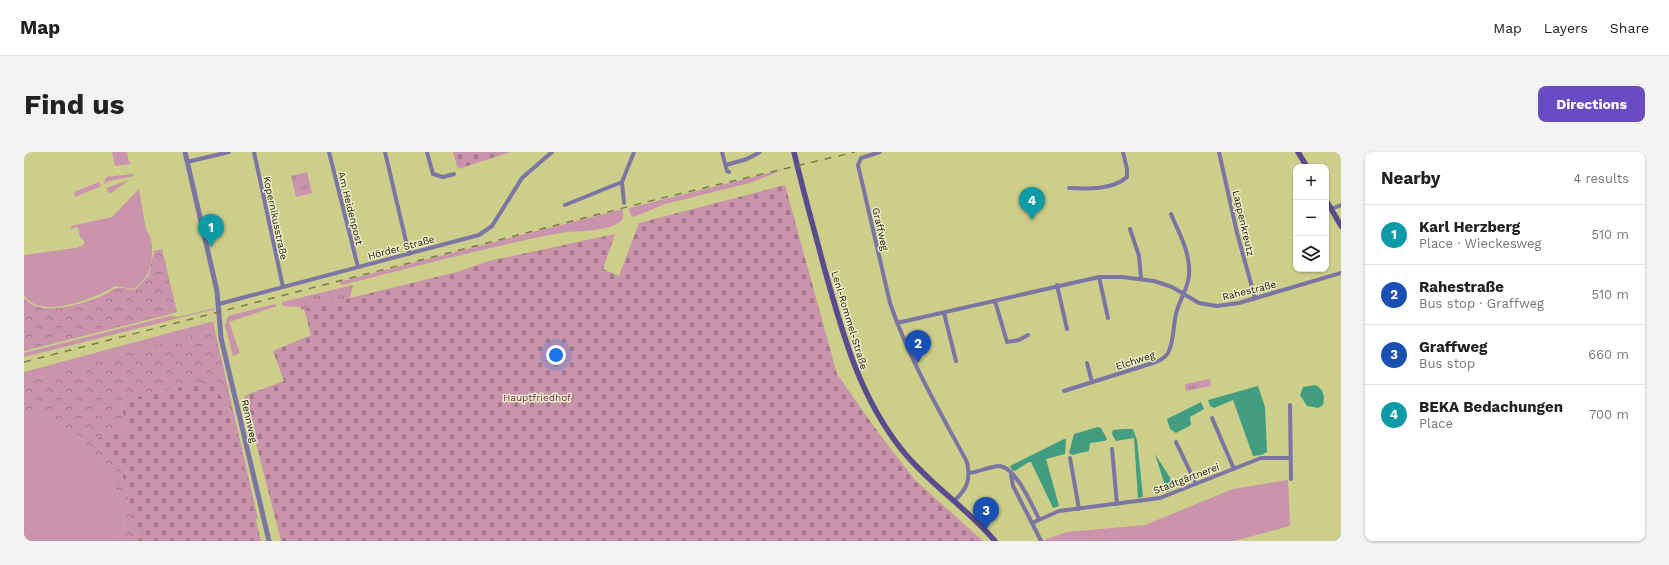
<!DOCTYPE html>
<meta charset="utf-8">
<style>
body{margin:0;font-family:"Work Sans",sans-serif;background:#f2f2f2;color:#222}
.controls{position:absolute;right:12px;top:12px;display:grid;overflow:hidden;border-radius:8px;box-shadow:0 1px 3px #0004}
.controls button{width:36px;height:36px;display:grid;place-items:center;padding:0;border:0;border-bottom:1px solid #e0e0e0;background:#fff;color:#222;font:20px sans-serif}
.you{position:absolute;left:532px;top:203px;width:14px;height:14px;margin:-10px;border:3px solid #fff;border-radius:50%;background:#1a73e8;box-shadow:0 0 0 6px #1a73e833}
.badge{display:grid;place-items:center;width:26px;height:26px;border-radius:50%;background:#694bc4;color:#fff;font-size:13px;font-weight:700}
.pin{position:absolute;translate:-50% -33px;filter:drop-shadow(0 1px 2px #0008)}
.pin::after{content:'';position:absolute;top:21px;width:14px;height:12px;background:inherit;clip-path:polygon(0 0,100% 0,50% 100%)}
.list{margin:0;padding:0;list-style:none}
h2{display:flex;justify-content:space-between;align-items:center;height:52px;margin:0;padding:0 16px;font-size:17px}
h2 small{font-size:13px;font-weight:400;color:#767676}
.list li{display:grid;grid-template-columns:26px 1fr auto;gap:12px;align-items:center;box-sizing:border-box;height:60px;padding:0 16px;border-top:1px solid #e0e0e0}
.list b{display:block;font-size:15px;white-space:nowrap}
.list p{margin:0;font-size:13px;white-space:nowrap;color:#767676}
.list em{font-size:13px;font-style:normal;color:#767676}
.icon{flex:none;width:22px;height:22px;fill:none;stroke:currentColor;stroke-width:2;stroke-linecap:round;stroke-linejoin:round}
.map{position:relative;flex:none;width:1317px;height:389px;overflow:hidden;border-radius:8px}
header{display:flex;align-items:center;gap:24px;box-sizing:border-box;height:56px;padding:0 20px;background:#fff;border-bottom:1px solid #e0e0e0}
header strong{font-size:19px}
nav{display:flex;gap:22px;margin-inline-start:auto;font-size:14px}
.intro{display:flex;align-items:center;justify-content:space-between;box-sizing:border-box;height:96px;padding:0 24px}
h1{margin:0;font-size:28px}
.button{padding:10px 18px;border-radius:8px;background:#694bc4;color:#fff;font-size:14px;font-weight:700}
main{display:flex;gap:24px;padding:0 24px}
aside{flex:1;background:#fff;border-radius:8px;box-shadow:0 1px 3px #0004}
.map>svg:first-child{display:block}
.green{fill:#c993ac}
.forest{fill:url(#forest-crowns)}
.cemetery{fill:url(#cemetery-stones)}
.park{fill:url(#park-tufts)}
.water{fill:#429c80}
.lines{fill:none;stroke-linecap:round;stroke-linejoin:round}
.minor{stroke:#7b75a3;stroke-width:4}
.tertiary{stroke:#7b75a3;stroke-width:5}
.secondary{stroke:#584c8e;stroke-width:5.5}
.rail{stroke:#7a7b4a;stroke-width:1.5;stroke-dasharray:7 7;stroke-linecap:butt}
.labels{text-anchor:middle;stroke-width:3;stroke-linejoin:round;paint-order:stroke}
.street-label{font-size:10px;fill:#1b1b01;stroke:#eaecca}
.park-label{font-size:10px;fill:#7d2957;stroke:#eaecca}
</style>
<header>
<strong>Map</strong>
<nav><a>Map</a><a>Layers</a><a>Share</a></nav>
</header>
<div class="intro"><h1>Find us</h1><a class="button">Directions</a></div>
<main>
<div class="map">
<svg width="1317" height="389" viewBox="0 0 1317 389">
<defs>
<pattern id="forest-crowns" width="20" height="18" patternUnits="userSpaceOnUse"><rect width="20" height="18" fill="#c993ac"/><path d="M2 6a3 3 0 1 1 6 0M12 15a3 3 0 1 1 6 0" fill="none" stroke="#a2778a"/></pattern>
<pattern id="cemetery-stones" width="16" height="16" patternUnits="userSpaceOnUse"><rect width="16" height="16" fill="#c993ac"/><path d="M2 7V4a2 2 0 0 1 4 0v3zM10 15v-3a2 2 0 0 1 4 0v3z" fill="#a2778a"/></pattern>
<pattern id="park-tufts" width="24" height="20" patternUnits="userSpaceOnUse"><rect width="24" height="20" fill="#c993ac"/><path d="M3 7l-1-3M5 7V3M7 7l1-3M15 17l-1-3M17 17v-4M19 17l1-3" fill="none" stroke="#a2778a"/></pattern>
</defs>
<rect width="100%" height="100%" fill="#ccce89"/>
<path class="green" d="M 88,0 L 103,0 L 105,10 L 107,10 L 106,12 L 91,14 Z
M 761,17 L 726,31 L 641,52 L 610,65 L 607,64 L 605,56 Z
M 108,22 L 111,24 L 85,29 L 80,32 L 82,25 Z
M 105,28 L 87,41 L 84,40 L 82,36 Z
M 75,30 L 77,34 L 75,35 L 51,45 L 50,40 Z
M 115,37 L 122,78 C 131,86 129,114 123,123 C 120,128 114,133 110,137 L 91,134 C 72,146 16,169 0,143 L 0,103 L 52,96 L 59,93 L 61,90 L 56,85 L 54,75 L 47,77 L 47,74 L 88,65 Z
M 599,57 L 599,67 C 587,81 554,78 536,81 C 463,95 390,115 318,133 L 315,130 Z
M 251,152 L 253,154 L 205,170 L 216,201 L 209,204 L 201,173 L 204,164 Z
M 191,156 L 191,157 L 0,205 L 0,201 L 146,164 L 154,165 Z
M 153,160 L 143,163 L 0,199 L 0,180 L 4,196 Z
M 186,170 L 188,178 L 0,230 L 0,220 Z
M 0,259 C 41,265 80,302 93,340 C 99,356 100,372 100,389 L 0,389 Z
M 1264,328 L 1266,374 L 1210,389 L 1017,389 L 1043,380 L 1121,373 L 1209,337 Z"/>
<path class="forest" d="M 138,97 L 153,160 L 4,197 L 0,180 L 0,146 C 16,167 63,151 82,142 C 86,140 89,136 93,136 C 99,135 105,138 111,138 L 125,123 L 130,99 Z
M 186,170 L 189,170 L 234,367 L 231,367 L 205,255 L 200,256 L 192,227 L 96,249 L 103,279 L 69,287 L 96,313 L 115,389 L 100,389 C 100,372 99,356 93,340 C 80,302 41,265 0,259 L 0,230 L 187,178 Z"/>
<path class="cemetery" d="M 429,0 L 487,0 L 434,17 Z
M 761,33 L 813,222 L 853,279 L 891,328 L 959,389 L 257,389 L 220,244 L 260,229 L 249,199 L 287,183 L 280,157 L 433,120 L 465,109 L 591,82 L 579,117 L 595,124 L 615,71 Z
M 192,227 L 200,256 L 205,255 L 237,389 L 115,389 L 96,313 L 69,287 L 103,279 L 96,249 Z"/>
<path class="park" d="M 283,20 L 288,41 L 272,45 L 267,24 Z
M 329,133 L 326,146 L 277,158 L 276,155 L 259,154 L 258,150 Z
M 1186,227 L 1187,234 L 1162,239 L 1161,232 Z"/>
<path class="water" d="M 1291,233 C 1300,237 1301,245 1299,253 L 1294,256 L 1283,254 L 1276,243 L 1279,235 Z
M 1234,234 L 1241,255 L 1243,300 L 1237,303 L 1229,304 L 1209,248 L 1190,256 L 1186,254 L 1184,248 Z
M 1177,250 L 1180,257 L 1166,265 L 1167,273 L 1152,281 L 1146,277 L 1143,267 Z
M 1074,275 L 1077,276 L 1083,287 L 1081,289 L 1066,291 L 1065,299 L 1048,303 L 1045,301 L 1050,282 Z
M 1100,277 L 1109,277 L 1113,288 L 1119,345 L 1114,346 L 1110,286 L 1092,289 L 1088,282 L 1089,278 Z
M 1040,287 L 1042,287 L 1041,302 L 1022,307 L 1035,354 L 1029,356 L 1007,310 L 1005,310 L 991,319 L 988,318 L 986,314 Z
M 1131,302 L 1152,335 L 1143,340 Z"/>
<g class="lines">
<path class="minor" d="M 230,0 L 259,135
M 305,0 L 334,115
M 361,0 L 385,102
M 403,0 L 409,22 L 419,25 L 430,22
M 698,0 L 703,19 L 705,20
M 856,0 L 837,6 L 834,13 L 866,151 C 885,207 915,258 943,310 C 947,328 943,337 930,349
M 1195,0 L 1213,81 L 1231,146
M 163,10 L 205,0
M 702,13 L 723,7 L 736,0
M 1045,36 C 1063,37 1089,38 1103,25 L 1103,17 L 1099,0
M 600,51 L 598,30 L 610,0
M 541,53 L 598,30
M 1307,57 L 1317,53
M 1106,77 L 1115,104 L 1117,126
M 1075,125 L 1084,166
M 1033,133 L 1043,177
M 971,149 L 983,190 L 995,188 L 1004,183
M 195,152 L 455,83 L 468,74 L 498,26 L 528,0
M 920,161 L 932,209
M 873,171 L 1075,125 L 1098,125 L 1130,129 L 1148,135 L 1175,151 L 1193,154 L 1215,151 L 1317,121
M 1063,211 L 1068,230
M 1040,239 L 1132,210 C 1137,208 1141,206 1144,201 C 1150,189 1149,175 1152,162 C 1156,145 1167,133 1165,115 C 1164,96 1154,79 1147,62
M 1266,253 L 1267,327
M 1188,266 L 1210,317
M 1152,290 L 1172,332
M 1088,297 L 1093,352
M 1046,306 L 1055,357
M 945,321 C 955,320 966,314 976,314 C 992,316 1008,353 1015,367
M 987,323 L 989,334 L 1008,371 L 1035,359 L 1136,346 L 1237,306 L 1266,306
M 1008,371 L 1017,389"/>
<path class="tertiary" d="M 161,0 L 193,139 L 197,186 L 245,389"/>
<path class="secondary" d="M 770,0 C 779,39 790,77 800,115 C 818,180 835,244 878,298 C 905,332 943,356 971,389
M 1274,0 L 1283,15
M 1302,48 L 1317,74"/>
<path class="rail" d="M 0,210 L 634,47 L 831,0"/>
</g>
<g class="labels">
<g class="street-label">
<text transform="translate(327 56) rotate(76)" y="4">Am Heidenpost</text>
<text transform="translate(252 66) rotate(78)" y="4">Kopernikusstraße</text>
<text transform="translate(1220 71) rotate(77)" y="4">Lappenkreutz</text>
<text transform="translate(857 77) rotate(77)" y="4">Graffweg</text>
<text transform="translate(377 95) rotate(-15)" y="4">Hörder Straße</text>
<text transform="translate(1225 138) rotate(-14)" y="4">Rahestraße</text>
<text transform="translate(826 168) rotate(73)" y="4">Leni-Rommel-Straße</text>
<text transform="translate(1111 208) rotate(-18)" y="4">Elchweg</text>
<text transform="translate(226 269) rotate(77)" y="4">Rennweg</text>
<text transform="translate(1162 326) rotate(-21)" y="4">Stadtgärtnerei</text>
</g>
<g class="park-label">
<text x="513" y="249">Hauptfriedhof</text>
</g>
</g>
</svg>
<div class="controls">
<button>+</button>
<button>−</button>
<button><svg class="icon" aria-label="layers" viewBox="0 0 24 24"><path d="M12 4l9 5-9 5-9-5zM3 14l9 5 9-5"/></svg></button>
</div>
<div class="you"></div>
<div class="pin badge" style="left:187px;top:95px;background:#0f9aa8">1</div>
<div class="pin badge" style="left:894px;top:211px;background:#1a4fb4">2</div>
<div class="pin badge" style="left:962px;top:378px;background:#1a4fb4">3</div>
<div class="pin badge" style="left:1008px;top:68px;background:#0f9aa8">4</div>
</div>
<aside>
<h2>Nearby<small>4 results</small></h2>
<ul class="list">
<li><span class="badge" style="background:#0f9aa8">1</span><div><b>Karl Herzberg</b><p>Place · Wieckesweg</p></div><em>510 m</em></li>
<li><span class="badge" style="background:#1a4fb4">2</span><div><b>Rahestraße</b><p>Bus stop · Graffweg</p></div><em>510 m</em></li>
<li><span class="badge" style="background:#1a4fb4">3</span><div><b>Graffweg</b><p>Bus stop</p></div><em>660 m</em></li>
<li><span class="badge" style="background:#0f9aa8">4</span><div><b>BEKA Bedachungen</b><p>Place</p></div><em>700 m</em></li>
</ul>
</aside>
</main>
